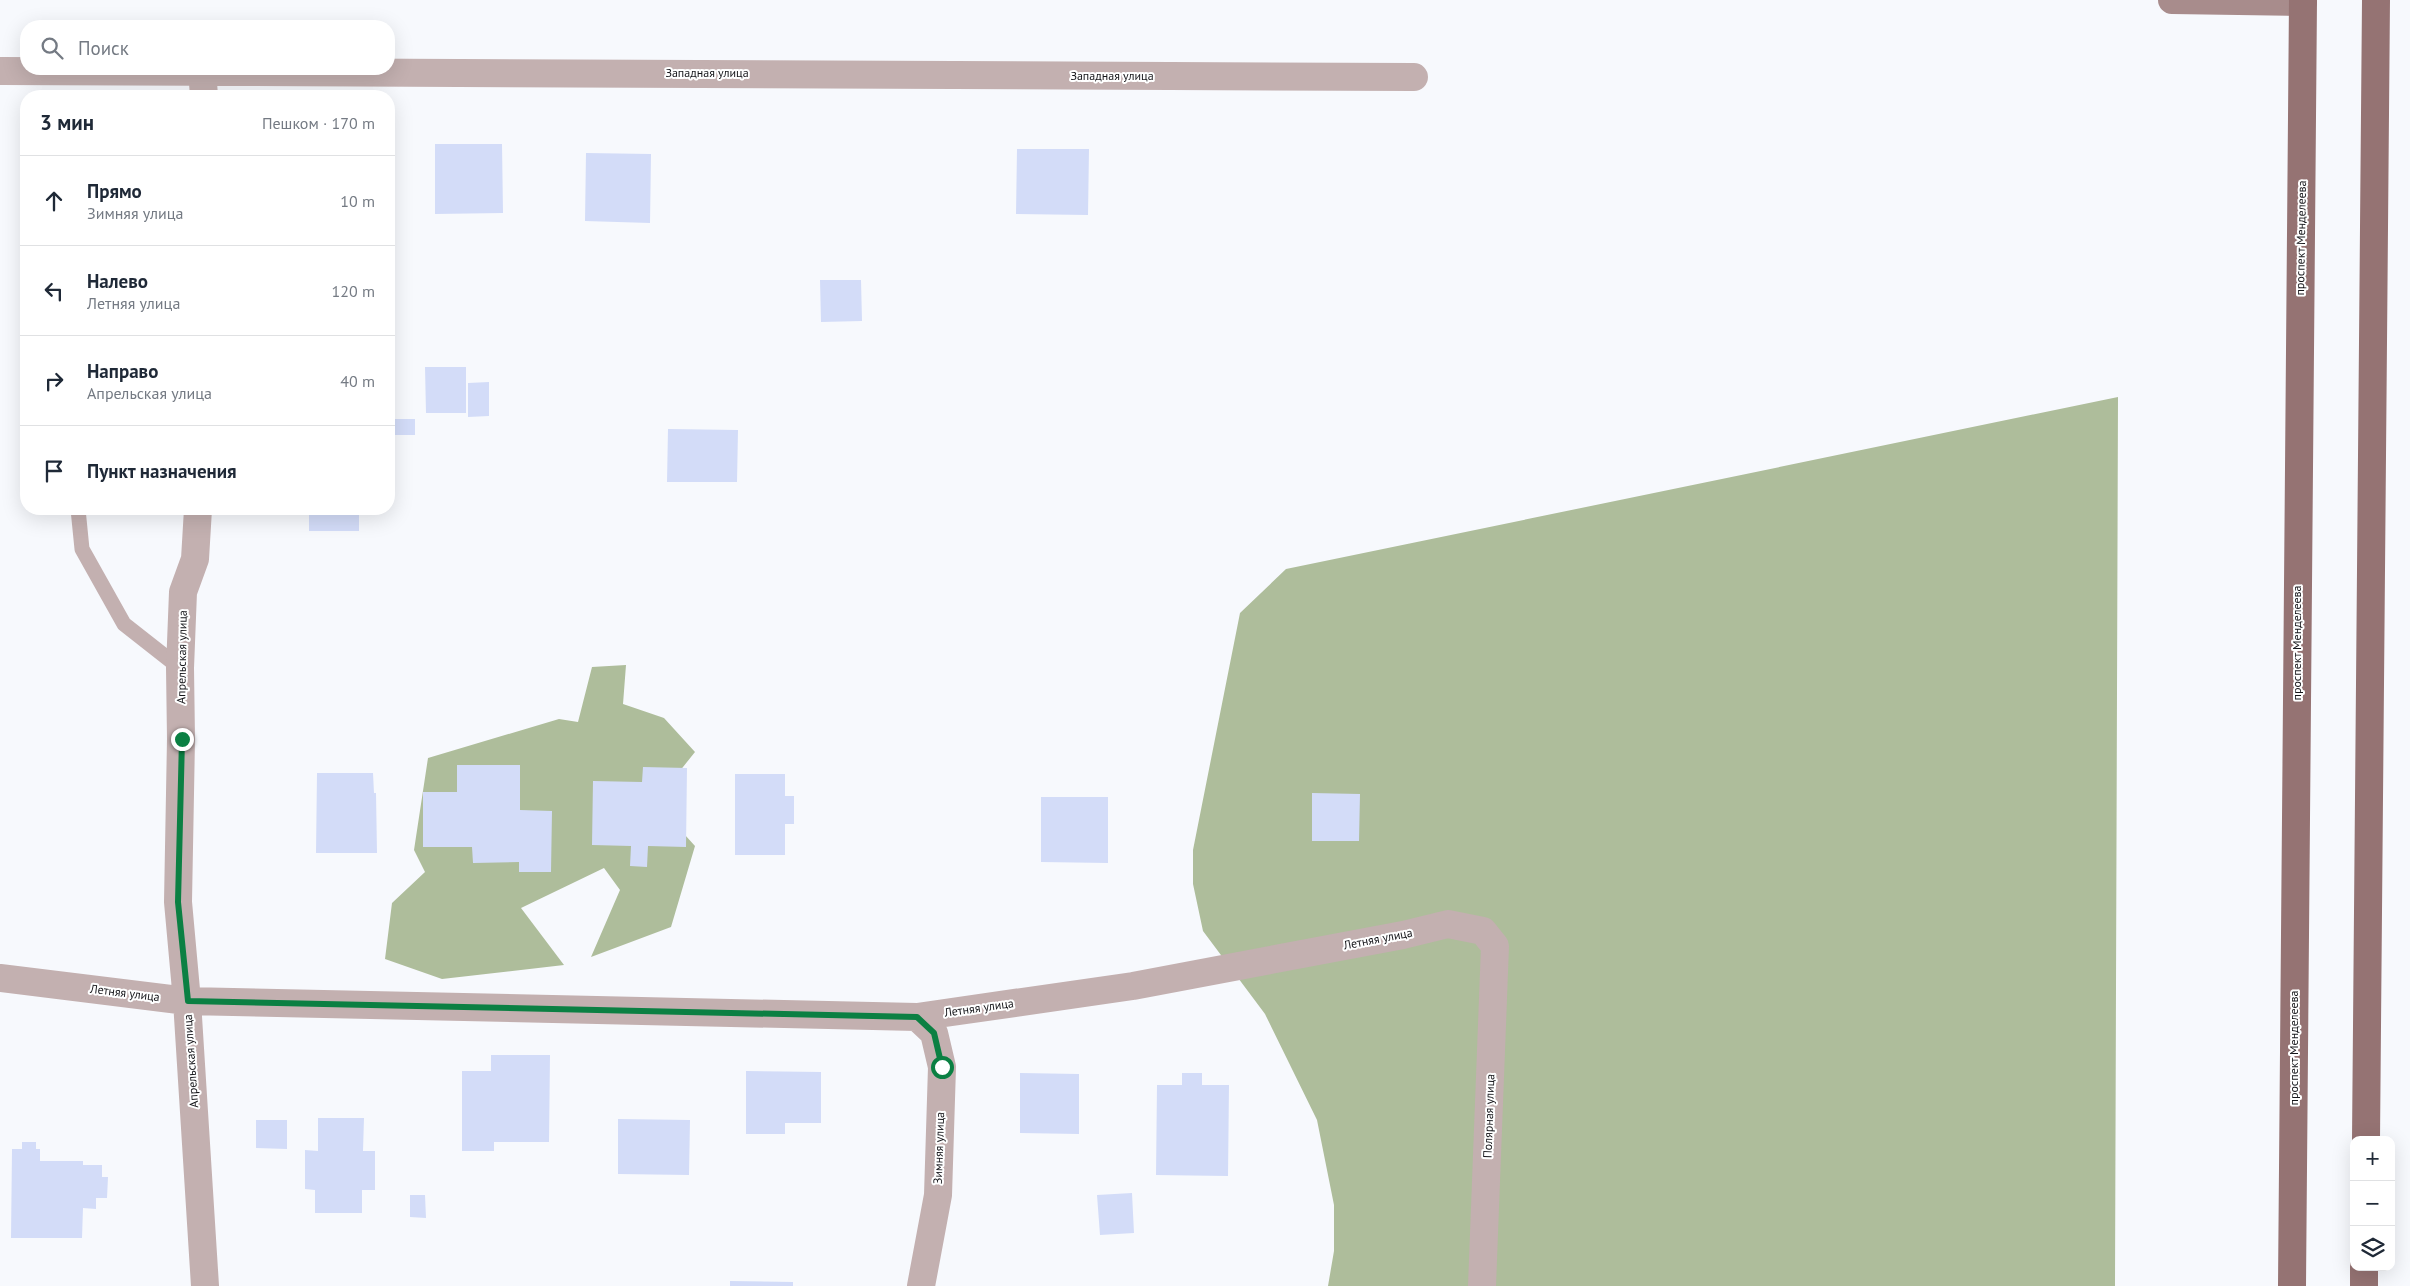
<!DOCTYPE html>
<html lang="ru">
<meta charset="utf-8">
<style>
body{margin:0;font-family:"PT Sans",sans-serif;background:#f2f2f3;color:#1f2937}
.controls{position:absolute;right:15px;bottom:15px;display:grid;overflow:hidden;border-radius:10px;box-shadow:0 5px 20px #0002}
.controls button{width:45px;height:45px;display:grid;place-items:center;padding:0;border:0;border-bottom:1px solid #e0e1e3;background:#fff;color:#1f2937;font:25px sans-serif}
.stop{position:absolute;width:15px;height:15px;margin:-11px;border:4px solid #0b8043;border-radius:50%;background:#fff}
.stop.end{background:#0b8043;border-color:#fff;box-shadow:0 1px 5px #0008}
.list{margin:0;padding:0;list-style:none}
h2{display:flex;justify-content:space-between;align-items:center;height:65px;margin:0;padding:0 20px;font-size:21px}
h2 small{font-size:16px;font-weight:400;color:#747a83}
.list li{display:grid;grid-template-columns:32px 1fr auto;gap:15px;align-items:center;box-sizing:border-box;height:90px;padding:0 20px;border-top:1px solid #e0e1e3}
.list b{display:block;font-size:19px;white-space:nowrap}
.list p{margin:0;font-size:16px;white-space:nowrap;color:#747a83}
.list em{font-size:16px;font-style:normal;color:#747a83}
.icon{flex:none;width:28px;height:28px;fill:none;stroke:currentColor;stroke-width:2;stroke-linecap:round;stroke-linejoin:round}
.map{position:relative;flex:none;width:2410px;height:1286px;overflow:hidden}
.search{position:absolute;background:#fff;box-shadow:0 5px 20px #0002;left:20px;top:20px;width:375px;height:55px;display:flex;align-items:center;gap:12px;box-sizing:border-box;padding:0 18px;border-radius:20px;color:#747a83;font-size:19px}
.panel{position:absolute;background:#fff;box-shadow:0 5px 20px #0002;left:20px;top:90px;width:375px;height:425px;border-radius:20px}
.map>svg:first-child{display:block}
.forest{fill:#aebd9b}
.building{fill:#d3dcf8}
.lines{fill:none;stroke-linecap:round;stroke-linejoin:round}
.service{stroke:#c3b0b0;stroke-width:15}
.minor{stroke:#c3b0b0;stroke-width:28}
.secondary{stroke:#a88c8c;stroke-width:28}
.primary{stroke:#957373;stroke-width:28}
.route{stroke:#0b8043;stroke-width:6}
.labels{text-anchor:middle;stroke-width:4;stroke-linejoin:round;paint-order:stroke}
.street-label{font-size:12px;fill:#141519;stroke:#fff}
</style>
<div class="map">
<svg width="2410" height="1286" viewBox="0 0 2410 1286">
<rect width="100%" height="100%" fill="#f7f9fd"/>
<path class="forest" d="M 2118,397 L 2115,1286 L 1328,1286 L 1334,1251 L 1334,1205 L 1317,1120 L 1265,1014 L 1203,931 L 1193,884 L 1193,850 L 1240,613 L 1286,569 Z
M 626,665 L 623,704 L 664,718 L 695,752 L 655,802 L 695,846 L 671,927 L 591,957 L 620,890 L 604,868 L 521,908 L 564,965 L 442,979 L 385,959 L 392,903 L 425,872 L 414,850 L 428,758 L 559,719 L 578,722 L 592,667 Z"/>
<path class="building" d="M 435,144 L 502,144 L 503,213 L 435,214 Z
M 1017,149 L 1089,149 L 1088,215 L 1016,214 Z
M 586,153 L 651,154 L 650,223 L 585,221 Z
M 820,280 L 861,280 L 862,321 L 821,322 Z
M 425,367 L 466,367 L 466,413 L 426,413 Z
M 489,382 L 489,416 L 468,417 L 468,383 Z
M 389,419 L 415,419 L 415,435 L 389,435 Z
M 668,429 L 738,430 L 737,482 L 667,482 Z
M 309,509 L 359,509 L 359,531 L 309,531 Z
M 457,765 L 520,765 L 520,810 L 552,811 L 551,872 L 519,872 L 519,862 L 473,863 L 472,847 L 423,847 L 423,792 L 457,792 Z
M 643,767 L 687,768 L 686,847 L 648,846 L 647,867 L 630,866 L 631,846 L 592,845 L 593,781 L 642,782 Z
M 317,773 L 373,773 L 374,793 L 376,793 L 377,853 L 316,853 Z
M 735,774 L 785,774 L 785,796 L 794,796 L 794,824 L 785,824 L 785,855 L 735,855 Z
M 1312,793 L 1360,794 L 1359,841 L 1312,841 Z
M 1041,797 L 1108,797 L 1108,863 L 1041,862 Z
M 491,1055 L 550,1055 L 549,1142 L 494,1142 L 494,1151 L 462,1151 L 462,1071 L 491,1071 Z
M 746,1071 L 821,1072 L 821,1123 L 785,1123 L 785,1134 L 746,1134 Z
M 1020,1073 L 1079,1074 L 1079,1134 L 1020,1133 Z
M 1182,1073 L 1202,1073 L 1202,1085 L 1229,1085 L 1228,1176 L 1156,1175 L 1157,1085 L 1182,1085 Z
M 318,1118 L 364,1118 L 363,1151 L 375,1151 L 375,1190 L 362,1190 L 362,1213 L 315,1213 L 315,1190 L 305,1189 L 305,1150 L 318,1151 Z
M 618,1119 L 690,1120 L 689,1175 L 618,1174 Z
M 256,1120 L 287,1120 L 287,1149 L 256,1148 Z
M 22,1142 L 36,1142 L 36,1149 L 40,1149 L 40,1161 L 83,1161 L 83,1165 L 102,1165 L 102,1177 L 108,1177 L 107,1198 L 96,1198 L 96,1209 L 83,1208 L 82,1238 L 11,1238 L 12,1149 L 22,1149 Z
M 1132,1193 L 1134,1233 L 1100,1235 L 1097,1195 Z
M 410,1195 L 425,1195 L 426,1218 L 410,1217 Z
M 730,1281 L 793,1282 L 793,1286 L 730,1286 Z"/>
<g class="lines">
<path class="service" d="M 78,509 L 82,549 L 124,624 L 180,668"/>
<path class="minor" d="M 202,70 L 204,96
M 0,71 L 1414,77
M 198,509 L 195,559 L 183,592 L 180,668 L 181,739 L 178,902 L 187,1001 L 205,1286
M 0,978 L 187,1001 L 917,1017 L 1133,986 L 1403,935 L 1448,924 L 1483,931 L 1495,946 L 1482,1286
M 917,1017 L 934,1033 L 942,1067 L 938,1195 L 921,1286"/>
<path class="secondary" d="M 2172,0 L 2303,2"/>
<path class="primary" d="M 2366,1140 L 2376,0
M 2292,1286 L 2303,0
M 2364,1286 L 2364,1267"/>
</g>
<g class="lines">
<path class="route" d="M 182,739 L 178,902 L 188,1001 L 917,1017 L 934,1033 L 942,1067"/>
</g>
<g class="labels">
<g class="street-label">
<text x="707" y="77">Западная улица</text>
<text x="1112" y="80">Западная улица</text>
<text transform="translate(2301 238) rotate(-89)" y="4">проспект Менделеева</text>
<text transform="translate(2297 643) rotate(-90)" y="4">проспект Менделеева</text>
<text transform="translate(182 657) rotate(-89)" y="4">Апрельская улица</text>
<text transform="translate(1378 939) rotate(-11)" y="4">Летняя улица</text>
<text transform="translate(125 993) rotate(7)" y="4">Летняя улица</text>
<text transform="translate(979 1008) rotate(-8)" y="4">Летняя улица</text>
<text transform="translate(2294 1048) rotate(-90)" y="4">проспект Менделеева</text>
<text transform="translate(191 1061) rotate(-94)" y="4">Апрельская улица</text>
<text transform="translate(1489 1116) rotate(-88)" y="4">Полярная улица</text>
<text transform="translate(939 1148) rotate(-88)" y="4">Зимняя улица</text>
</g>
</g>
</svg>
<div class="controls">
<button>+</button>
<button>−</button>
<button><svg class="icon" aria-label="layers" viewBox="0 0 24 24"><path d="M12 4l9 5-9 5-9-5zM3 14l9 5 9-5"/></svg></button>
</div>
<div class="stop" style="left:942px;top:1067px"></div>
<div class="stop end" style="left:182px;top:739px"></div>
<div class="search"><svg class="icon" aria-label="search" viewBox="0 0 24 24"><circle cx="10" cy="10" r="6"/><path d="M15 15l6 6"/></svg>Поиск</div>
<section class="panel">
<h2>3 мин<small>Пешком · 170 m</small></h2>
<ul class="list">
<li><svg class="icon" aria-label="ahead" viewBox="0 0 24 24"><path d="M12 20V5M6 11l6-6 6 6"/></svg><div><b>Прямо</b><p>Зимняя улица</p></div><em>10 m</em></li>
<li><svg class="icon" aria-label="left" viewBox="0 0 24 24"><path d="M17 20v-9H6M10 6l-5 5 5 5"/></svg><div><b>Налево</b><p>Летняя улица</p></div><em>120 m</em></li>
<li><svg class="icon" aria-label="right" viewBox="0 0 24 24"><path d="M7 20v-9h11M14 6l5 5-5 5"/></svg><div><b>Направо</b><p>Апрельская улица</p></div><em>40 m</em></li>
<li><svg class="icon" aria-label="arrive" viewBox="0 0 24 24"><path d="M6 21V4h12l-3 4 3 4H6"/></svg><div><b>Пункт назначения</b></div></li>
</ul>
</section>
</div>
